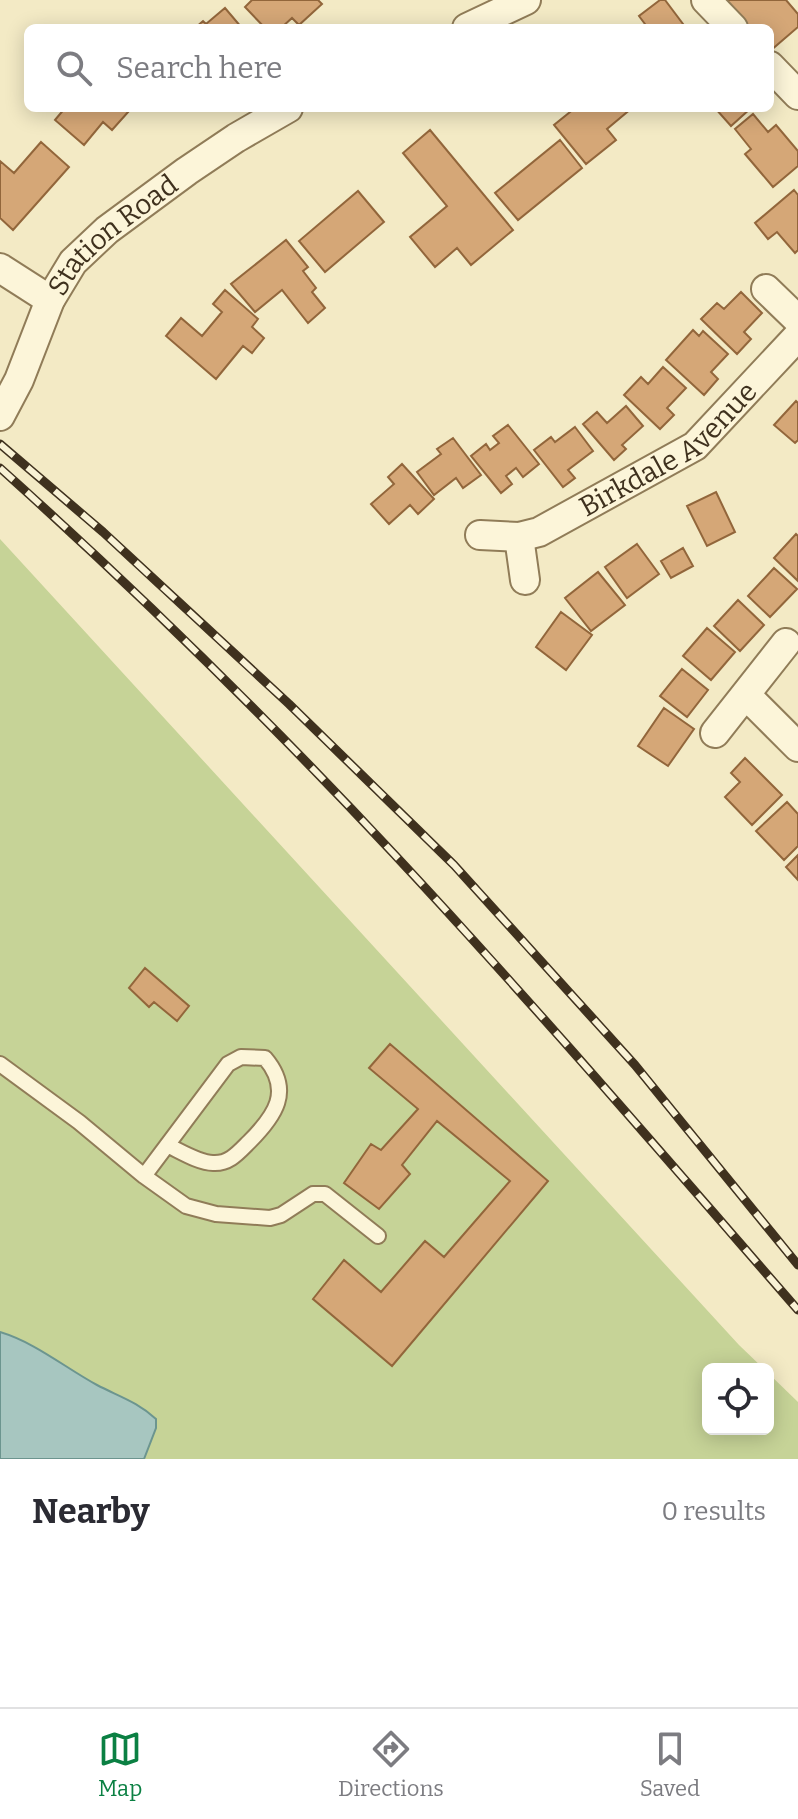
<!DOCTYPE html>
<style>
body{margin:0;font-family:Bitter,serif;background:#f7f7f7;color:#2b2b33}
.controls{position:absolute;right:24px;bottom:24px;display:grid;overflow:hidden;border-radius:12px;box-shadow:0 4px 20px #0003}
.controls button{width:72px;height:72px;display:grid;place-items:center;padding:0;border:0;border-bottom:2px solid #e1e1e2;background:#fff;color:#2b2b33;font:40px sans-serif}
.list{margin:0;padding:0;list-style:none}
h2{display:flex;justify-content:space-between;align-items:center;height:104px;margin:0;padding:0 32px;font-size:34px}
h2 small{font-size:26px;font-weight:400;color:#7c7c81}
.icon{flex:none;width:44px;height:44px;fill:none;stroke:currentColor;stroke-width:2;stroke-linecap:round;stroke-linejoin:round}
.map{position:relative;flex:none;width:798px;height:1459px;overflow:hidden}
.search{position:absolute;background:#fff;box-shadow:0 4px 20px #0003;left:24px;right:24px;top:24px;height:88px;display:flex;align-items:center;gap:20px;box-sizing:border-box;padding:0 28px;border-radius:12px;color:#7c7c81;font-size:30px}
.sheet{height:248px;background:#fff}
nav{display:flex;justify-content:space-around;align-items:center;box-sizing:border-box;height:112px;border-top:2px solid #e1e1e2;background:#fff;font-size:22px;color:#7c7c81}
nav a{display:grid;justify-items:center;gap:4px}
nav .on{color:#0b8043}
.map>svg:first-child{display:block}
.green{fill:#c6d397}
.water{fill:#a7c6c0;stroke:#6c958f;stroke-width:2}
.building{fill:#d5a777;stroke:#92663b;stroke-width:2}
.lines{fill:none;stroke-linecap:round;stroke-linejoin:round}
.lane-casing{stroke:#907c58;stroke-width:18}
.street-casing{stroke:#907c58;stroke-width:32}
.lane{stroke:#fcf5d9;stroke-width:14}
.street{stroke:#fcf5d9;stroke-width:28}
.rail-casing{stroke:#3f311e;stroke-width:9}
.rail{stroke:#f9f2d5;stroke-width:6;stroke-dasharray:18;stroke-linecap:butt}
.labels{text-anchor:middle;stroke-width:8;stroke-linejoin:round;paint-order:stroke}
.street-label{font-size:28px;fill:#3f311e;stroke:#f9f2d5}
</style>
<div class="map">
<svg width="798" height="1459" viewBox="0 0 798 1459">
<rect width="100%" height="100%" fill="#f3eac5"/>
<path class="green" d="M 0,539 L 739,1345 L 764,1369 L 708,1369 L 708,1429 L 768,1429 L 768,1373 L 798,1402 L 798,1459 L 0,1459 Z"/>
<path class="water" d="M 0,1332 C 36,1343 64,1367 97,1385 C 118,1396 138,1402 156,1419 L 156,1428 L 144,1459 L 0,1459 Z"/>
<path class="building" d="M 252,0 L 318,0 L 322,4 L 299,25 L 292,18 L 281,28 L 265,28 L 245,7 Z
M 660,0 L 665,0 L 686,28 L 648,28 L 639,16 Z
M 722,0 L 786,0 L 798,14 L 798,27 L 770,51 L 770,28 L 747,28 Z
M 225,8 L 242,28 L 195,28 L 203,21 L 206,24 Z
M 65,108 L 126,108 L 129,111 L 112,130 L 103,122 L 84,145 L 55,120 Z
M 575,108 L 632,108 L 607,129 L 616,140 L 586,164 L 554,125 Z
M 715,108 L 751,108 L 731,126 Z
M 753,114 L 768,132 L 776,125 L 798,151 L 798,166 L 773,187 L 745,154 L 751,149 L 735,129 Z
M 430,130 L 513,230 L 471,265 L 457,248 L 435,267 L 410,237 L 447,206 L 403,153 Z
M 560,140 L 582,168 L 518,220 L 495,193 Z
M 41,142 L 69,167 L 13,230 L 0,218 L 0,161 L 14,173 Z
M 794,190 L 798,195 L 798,250 L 795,253 L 777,232 L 768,239 L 755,223 Z
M 358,191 L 384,222 L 325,272 L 299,241 Z
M 286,240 L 308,267 L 303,271 L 316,288 L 312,292 L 325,308 L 308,323 L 282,290 L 255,312 L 231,284 Z
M 225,290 L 258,319 L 252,327 L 264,338 L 252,353 L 243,346 L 216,379 L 166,336 L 181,318 L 202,336 L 222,312 L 213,304 Z
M 741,292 L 762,313 L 744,332 L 751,339 L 737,354 L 701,319 L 717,303 L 724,309 Z
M 693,330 L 699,336 L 703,331 L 728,354 L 711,372 L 718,379 L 704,395 L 666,360 Z
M 663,367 L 686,388 L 667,408 L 674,415 L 660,429 L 624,395 L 641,377 L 648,384 Z
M 796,401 L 798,403 L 798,440 L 795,443 L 774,425 Z
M 626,406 L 643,426 L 622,445 L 626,449 L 614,460 L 583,424 L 597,412 L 607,423 Z
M 508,425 L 539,464 L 523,477 L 516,468 L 506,476 L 512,484 L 501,493 L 471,456 L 486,444 L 490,450 L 499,443 L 493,436 Z
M 575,427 L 593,451 L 568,470 L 575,478 L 563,487 L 534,450 L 551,437 L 555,442 Z
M 453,438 L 481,475 L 463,488 L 456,478 L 434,495 L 417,472 L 441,454 L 437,449 Z
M 402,464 L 434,499 L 418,514 L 410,505 L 389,524 L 371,504 L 394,484 L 388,477 Z
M 716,492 L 735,532 L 707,546 L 687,506 Z
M 796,534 L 798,536 L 798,581 L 774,558 Z
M 637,544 L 659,574 L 627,598 L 605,567 Z
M 683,548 L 693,566 L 671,578 L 661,561 Z
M 774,568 L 797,589 L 770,617 L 748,596 Z
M 598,572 L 625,605 L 591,631 L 565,598 Z
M 738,600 L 764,625 L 740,651 L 714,626 Z
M 561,612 L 592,635 L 566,670 L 536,647 Z
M 707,628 L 735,652 L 711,680 L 683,656 Z
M 682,669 L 708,690 L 687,717 L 660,696 Z
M 664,708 L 694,729 L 668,766 L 638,746 Z
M 745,758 L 782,795 L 752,825 L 725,797 L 740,782 L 731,773 Z
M 787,802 L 798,814 L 798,846 L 784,860 L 756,831 Z
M 798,855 L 798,880 L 786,867 Z
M 145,968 L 189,1006 L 177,1021 L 154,1002 L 149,1007 L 129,988 Z
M 390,1044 L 548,1181 L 392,1366 L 313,1299 L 344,1260 L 381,1292 L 425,1241 L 444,1257 L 510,1181 L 437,1121 L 402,1165 L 410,1174 L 379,1209 L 344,1183 L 371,1144 L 381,1150 L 418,1109 L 369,1068 Z"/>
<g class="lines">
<defs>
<path id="lane" d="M 0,1064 L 79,1122 L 144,1176 L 186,1206 L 216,1214 L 270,1218 L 281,1215 L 313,1194 L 325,1194 L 378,1236
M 144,1176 L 228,1064 L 241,1057 L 265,1058 C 293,1091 275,1116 249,1142 C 238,1153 229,1164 213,1163 C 199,1163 180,1151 167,1145"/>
<g id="street">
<path d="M 706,0 L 733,28"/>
<path d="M 467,28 L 526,0"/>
<path d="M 770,66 L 798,95"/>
<path d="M 0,268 L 50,300"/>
<path d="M 766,289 L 798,320"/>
<path id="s1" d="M 0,416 L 19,380 L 50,300 L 73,262 L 107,230 L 187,171 L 236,138 L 288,108"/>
<path id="s2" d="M 480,535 L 519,537 L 539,532 L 695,446 L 798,336"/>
<path d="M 519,537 L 525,580"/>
<path d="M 746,695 L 798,747"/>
<path d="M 715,733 L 786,643"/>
</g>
</defs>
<use href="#lane" class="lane-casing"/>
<use href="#street" class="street-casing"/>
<use href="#lane" class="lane"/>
<use href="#street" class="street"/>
<defs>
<path id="rail" d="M 0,444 L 103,532 L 289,704 L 454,865 L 635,1065 L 798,1265
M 0,468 C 136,590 268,719 393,853 C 532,1002 664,1156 798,1310"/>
</defs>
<use href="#rail" class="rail-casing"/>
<use href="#rail" class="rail"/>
</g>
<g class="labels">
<g class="street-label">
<text dy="10" stroke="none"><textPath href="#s1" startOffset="218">Station Road</textPath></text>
<text dy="10" stroke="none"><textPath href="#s2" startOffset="214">Birkdale Avenue</textPath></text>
</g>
</g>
</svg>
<div class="controls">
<button><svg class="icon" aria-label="locate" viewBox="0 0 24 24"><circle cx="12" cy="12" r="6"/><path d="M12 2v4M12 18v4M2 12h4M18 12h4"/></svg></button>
</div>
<div class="search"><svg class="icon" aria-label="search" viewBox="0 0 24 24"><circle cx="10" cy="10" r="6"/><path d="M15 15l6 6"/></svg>Search here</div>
</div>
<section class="sheet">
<h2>Nearby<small>0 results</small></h2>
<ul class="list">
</ul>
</section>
<nav>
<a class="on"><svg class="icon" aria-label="map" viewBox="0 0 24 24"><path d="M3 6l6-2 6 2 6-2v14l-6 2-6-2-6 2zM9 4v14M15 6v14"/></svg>Map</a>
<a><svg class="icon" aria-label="directions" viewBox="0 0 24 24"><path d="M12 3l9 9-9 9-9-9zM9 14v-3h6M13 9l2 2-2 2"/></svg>Directions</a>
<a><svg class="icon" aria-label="saved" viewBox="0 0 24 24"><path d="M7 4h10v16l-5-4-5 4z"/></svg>Saved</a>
</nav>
